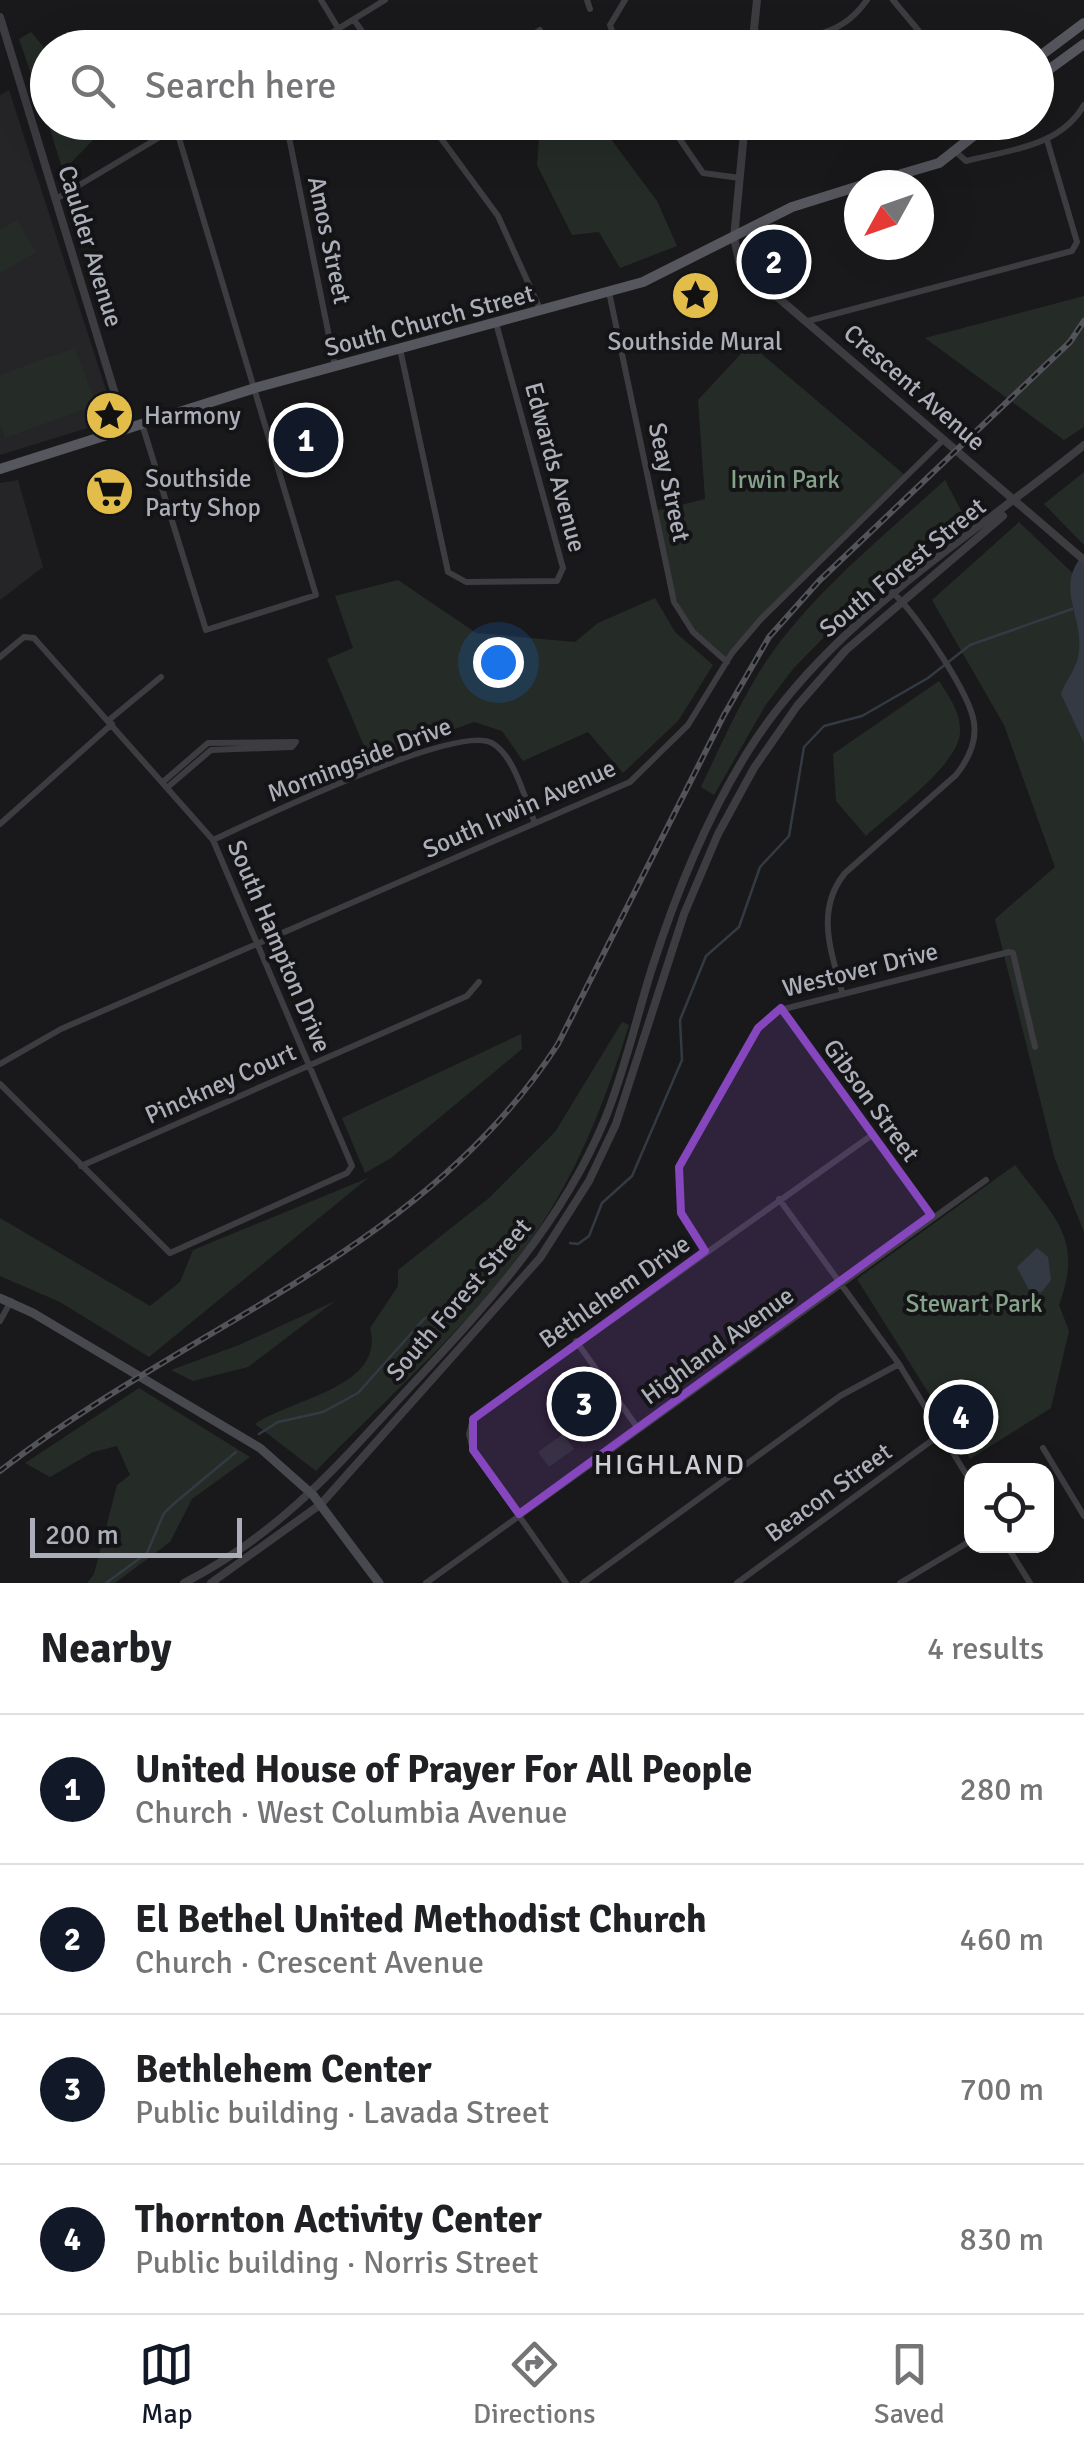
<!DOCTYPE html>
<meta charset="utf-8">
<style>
body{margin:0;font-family:Signika,sans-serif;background:#f2f2f2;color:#202124}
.controls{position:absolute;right:30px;bottom:30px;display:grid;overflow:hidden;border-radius:20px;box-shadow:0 10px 40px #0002}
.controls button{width:90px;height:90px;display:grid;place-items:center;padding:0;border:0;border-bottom:2px solid #e0e0e0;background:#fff;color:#202124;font:50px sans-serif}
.compass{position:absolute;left:844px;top:170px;width:90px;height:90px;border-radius:50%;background:#fff;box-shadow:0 10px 40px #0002;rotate:230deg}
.scale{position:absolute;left:30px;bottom:25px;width:212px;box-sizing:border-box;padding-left:10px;border:5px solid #acafb9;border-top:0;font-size:28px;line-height:35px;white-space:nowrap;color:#acafb9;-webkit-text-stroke:8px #141416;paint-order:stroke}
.you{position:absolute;left:498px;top:662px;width:35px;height:35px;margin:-25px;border:8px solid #fff;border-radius:50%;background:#1a73e8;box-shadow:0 0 0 15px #1a73e833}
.badge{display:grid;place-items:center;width:65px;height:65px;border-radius:50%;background:#111827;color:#fff;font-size:32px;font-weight:700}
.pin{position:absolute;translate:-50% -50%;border:5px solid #fff;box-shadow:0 2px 10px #0006}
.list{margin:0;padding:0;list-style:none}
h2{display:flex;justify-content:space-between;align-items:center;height:130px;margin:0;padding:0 40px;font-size:42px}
h2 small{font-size:32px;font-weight:400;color:#757577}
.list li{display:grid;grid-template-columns:65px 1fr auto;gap:30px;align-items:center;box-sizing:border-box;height:150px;padding:0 40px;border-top:2px solid #e0e0e0}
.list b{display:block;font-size:38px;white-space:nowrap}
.list p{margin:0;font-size:32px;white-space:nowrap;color:#757577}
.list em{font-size:32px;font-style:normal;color:#757577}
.icon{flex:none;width:55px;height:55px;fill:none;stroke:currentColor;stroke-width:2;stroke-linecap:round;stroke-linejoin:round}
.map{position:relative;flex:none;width:1084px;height:1583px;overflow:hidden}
.search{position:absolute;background:#fff;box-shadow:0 10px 40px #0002;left:30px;right:30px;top:30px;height:110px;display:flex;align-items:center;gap:25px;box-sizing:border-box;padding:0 35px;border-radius:55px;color:#757577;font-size:38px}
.sheet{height:730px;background:#fff}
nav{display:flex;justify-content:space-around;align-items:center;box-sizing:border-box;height:140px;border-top:2px solid #e0e0e0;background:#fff;font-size:28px;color:#757577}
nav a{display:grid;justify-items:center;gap:5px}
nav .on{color:#111827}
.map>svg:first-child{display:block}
.built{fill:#252528}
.green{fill:#252c27}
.water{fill:#333a43}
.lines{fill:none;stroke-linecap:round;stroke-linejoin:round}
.stream{stroke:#333a43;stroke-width:2.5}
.minor{stroke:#3c3c41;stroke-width:6}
.tertiary{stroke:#3c3c41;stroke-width:8}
.secondary{stroke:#48494f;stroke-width:9}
.primary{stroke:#56575e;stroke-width:10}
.rail-casing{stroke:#53545a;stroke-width:6}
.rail{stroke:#141416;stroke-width:2.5;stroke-dasharray:8;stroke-linecap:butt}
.marked{fill:#8546be;fill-opacity:0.2;stroke:#8546be;stroke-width:8;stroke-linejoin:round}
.labels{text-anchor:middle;stroke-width:8;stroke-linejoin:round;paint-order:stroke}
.street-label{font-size:25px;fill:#acafb9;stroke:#141416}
.poi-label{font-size:25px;fill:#acafb9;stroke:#141416;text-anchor:start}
.park-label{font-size:25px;fill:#85a28a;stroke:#141416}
.neighbourhood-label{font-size:28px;letter-spacing:2.5px;fill:#cdced6;stroke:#141416}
</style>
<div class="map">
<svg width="1084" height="1583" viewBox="0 0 1084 1583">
<rect width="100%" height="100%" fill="#19191b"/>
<path class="built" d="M 9,90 L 108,396 L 94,426 L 0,455 L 0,95 Z
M 18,480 L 43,567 L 0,600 L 0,483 Z"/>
<path class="green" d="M 31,32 L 47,51 L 45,115 L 19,39 Z
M 48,123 L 84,123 L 94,139 L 63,171 Z
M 540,123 L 599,123 L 657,201 L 677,246 L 620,268 L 599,232 L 572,235 L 537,165 Z
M 17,220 L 36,252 L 0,273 L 0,230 Z
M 1084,296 L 1084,427 L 1064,440 L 925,338 Z
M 750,344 L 906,476 L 781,597 L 727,662 C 668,614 671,580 656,511 L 705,499 L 698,400 Z
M 75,348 L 96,405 L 5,438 L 0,425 L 0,375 Z
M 1084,472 L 1084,545 L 1044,504 Z
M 945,480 L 964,516 L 829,632 L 793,669 L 765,706 L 714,795 L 701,787 C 723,741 744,692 774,650 C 822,585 886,534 945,480 Z
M 1019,522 L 1084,584 L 1084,1232 L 1055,1159 L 995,919 L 1055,867 L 1004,725 L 932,600 Z
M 398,580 L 476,633 L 575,642 L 598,623 L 655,598 L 675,632 L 713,665 L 678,721 L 623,773 L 588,732 L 523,761 L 502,731 L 474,722 L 370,760 L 327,659 L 353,648 L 335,596 Z
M 939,681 C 949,697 961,712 960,732 C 959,765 892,812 866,836 L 836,801 L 833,754 Z
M 622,1022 L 629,1025 C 609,1089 586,1151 551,1209 C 494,1305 394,1390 316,1471 L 255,1424 C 293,1398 386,1387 370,1328 L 398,1286 L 398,1270 L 489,1198 L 555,1132 Z
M 521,1034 L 522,1049 L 391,1158 L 365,1173 L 342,1118 Z
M 1015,1165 C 1054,1218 1084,1237 1059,1305 L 1069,1331 L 1051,1408 L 970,1459 L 857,1279 Z
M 368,1178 L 149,1357 L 60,1302 L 0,1276 L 0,1218 L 150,1306 L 180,1282 L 193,1250 Z
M 335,1301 L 248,1367 L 193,1381 L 171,1370 L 239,1345 Z
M 139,1388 L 250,1457 L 192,1499 L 170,1542 L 115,1583 L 87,1583 L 94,1574 L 117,1485 L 130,1475 L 117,1446 L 93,1452 L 50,1477 L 25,1463 Z
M 563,1434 L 574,1449 L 549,1467 L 538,1452 Z"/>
<path class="water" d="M 1084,554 L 1084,743 L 1061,694 C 1066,679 1078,668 1079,651 C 1083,615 1054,586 1084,554 Z
M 1037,1248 L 1048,1257 L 1051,1280 L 1041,1293 L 1029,1290 L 1017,1267 Z"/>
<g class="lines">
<path class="stream" d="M 570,1243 L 578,1244 L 589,1236 L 602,1203 L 632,1176 L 682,1060 L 680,1020 L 706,956 L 739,927 L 760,867 L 789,836 L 804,747 L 824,726 L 862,716 L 928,678 L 970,645 L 1072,609
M 259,1434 L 278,1422 L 323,1412 L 358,1393 L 424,1319 L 486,1281 L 533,1230
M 106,1583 L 147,1553 L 164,1513 L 177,1501 L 236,1452"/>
<path class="minor" d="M 321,0 L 338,28
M 587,0 L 590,9
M 893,0 L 933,48
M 354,20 L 374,48
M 753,32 C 800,39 837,42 867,0
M 307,48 L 385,0
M 511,48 L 540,30
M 618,48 L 610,25 L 625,0
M 286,122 L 335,366
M 429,122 L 498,216 L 540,309
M 668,122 L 703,173 L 740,178
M 956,152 L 966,161 C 1009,150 1060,147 1084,105
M 56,199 L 185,122
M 609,292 L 674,602 L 693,632 L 727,662
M 808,321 L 1072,251 L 1077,242 L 1047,140
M 400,349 L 448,572 L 466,582 L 557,581 L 563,568 L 496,323
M 142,424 L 206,630 L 316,595 L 176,128
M 0,657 L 24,637 L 34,638 L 213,840 L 352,1166 L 347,1173 L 170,1253 L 0,1084
M 109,720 L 161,677
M 164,781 L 208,743 L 296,742 L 292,747 L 211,750 L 169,786
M 0,824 L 112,724
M 213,840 C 256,820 457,723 492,743 C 515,756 525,800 535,823
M 842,992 C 831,951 815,910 845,873 L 956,775 C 968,760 977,743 974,723 C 971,695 916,613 894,594
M 781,1008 L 931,1215
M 0,1064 L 61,1029 L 630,782 L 688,725 L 732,653 L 761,619 L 944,439
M 81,1166 L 467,996 L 479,982
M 779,1199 L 899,1364 L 972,1484
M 705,1251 L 681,1213 L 679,1167 L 758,1028 L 776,1011 L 1009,952 L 1013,953 L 1035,1047
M 0,1321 L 11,1301
M 576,1341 L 637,1427
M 1043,1448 L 1084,1516
M 1007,1546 L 1030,1583
M 426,1583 L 986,1180
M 566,1583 L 473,1450 L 469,1434 L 473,1419 L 872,1135
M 583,1583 L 840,1396 L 899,1364
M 737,1583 L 942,1433
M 900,1583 L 972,1540"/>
<path class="tertiary" d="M 0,17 L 126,430
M 752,48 L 757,0
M 745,122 L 734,238 L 740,265 L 1084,560
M 184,1583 C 282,1532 338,1465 411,1386 C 487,1304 561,1225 605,1119 C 625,1070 636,1019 652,968 C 677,890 709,811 754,742 C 835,618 971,537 1084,445
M 211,1583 L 321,1504 L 540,1258 L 589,1181 L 616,1124 L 684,914 L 718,834 L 754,768 L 797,706 L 846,650 L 1003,516"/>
<path class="secondary" d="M 0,1298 L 33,1313 L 260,1448 L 313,1495 L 379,1583"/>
<path class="primary" d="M 1036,59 L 1084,23
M 1036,79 L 1084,44
M 864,185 L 939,163 L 991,122
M 0,469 L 255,388 L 643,282 L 792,207 L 859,186"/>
<defs>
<path id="rail" d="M 0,1471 C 187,1325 424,1252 558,1044 L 724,715 L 769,637 L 819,581 L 1070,342 L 1084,321"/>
</defs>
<use href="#rail" class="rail-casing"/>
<use href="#rail" class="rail"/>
</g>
<path class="marked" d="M 781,1008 L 931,1215 L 519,1514 L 473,1450 L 473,1419 L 705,1251 L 681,1213 L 679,1167 L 758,1028 Z"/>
<defs>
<symbol id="sight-disc" viewBox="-11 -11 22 22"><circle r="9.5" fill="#e2bd49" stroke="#141416"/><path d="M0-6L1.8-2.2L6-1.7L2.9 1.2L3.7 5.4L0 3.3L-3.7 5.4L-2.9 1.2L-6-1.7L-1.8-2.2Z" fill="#111"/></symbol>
<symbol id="supermarket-disc" viewBox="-11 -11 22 22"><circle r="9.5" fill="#e2bd49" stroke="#141416"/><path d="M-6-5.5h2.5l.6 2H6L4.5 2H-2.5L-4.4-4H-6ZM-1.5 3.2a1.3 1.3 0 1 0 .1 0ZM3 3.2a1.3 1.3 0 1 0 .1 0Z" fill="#111"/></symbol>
</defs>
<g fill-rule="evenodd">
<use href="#sight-disc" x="668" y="268" width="55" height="55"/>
<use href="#sight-disc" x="82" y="388" width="55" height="55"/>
<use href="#supermarket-disc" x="82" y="464" width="55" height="55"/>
</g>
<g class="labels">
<g class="street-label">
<text transform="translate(330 240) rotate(78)" y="9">Amos Street</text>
<text transform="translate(91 246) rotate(73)" y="9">Caulder Avenue</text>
<text transform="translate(429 320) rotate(-15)" y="9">South Church Street</text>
<text transform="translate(915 387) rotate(41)" y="9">Crescent Avenue</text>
<text transform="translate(556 467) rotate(75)" y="9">Edwards Avenue</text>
<text transform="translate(670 482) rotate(78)" y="9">Seay Street</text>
<text transform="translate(902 567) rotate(-39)" y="9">South Forest Street</text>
<text transform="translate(359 759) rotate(-21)" y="9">Morningside Drive</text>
<text transform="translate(519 808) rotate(-24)" y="9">South Irwin Avenue</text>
<text transform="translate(280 946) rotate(67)" y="9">South Hampton Drive</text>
<text transform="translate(860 969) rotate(-14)" y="9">Westover Drive</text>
<text transform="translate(220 1083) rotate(-24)" y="9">Pinckney Court</text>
<text transform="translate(872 1100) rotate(54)" y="9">Gibson Street</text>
<text transform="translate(614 1291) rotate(-35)" y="9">Bethlehem Drive</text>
<text transform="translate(458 1299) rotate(-49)" y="9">South Forest Street</text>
<text transform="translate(717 1345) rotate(-36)" y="9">Highland Avenue</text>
<text transform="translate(828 1492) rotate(-36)" y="9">Beacon Street</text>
</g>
<g class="poi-label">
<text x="695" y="350" text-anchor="middle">Southside Mural</text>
<text x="144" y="424">Harmony</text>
<text x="145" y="487">Southside<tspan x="145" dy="29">Party Shop</tspan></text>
</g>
<g class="park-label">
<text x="785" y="488">Irwin Park</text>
<text x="974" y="1312">Stewart Park</text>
</g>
<g class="neighbourhood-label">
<text x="670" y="1474">HIGHLAND</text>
</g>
</g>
</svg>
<div class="controls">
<button><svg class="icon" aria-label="locate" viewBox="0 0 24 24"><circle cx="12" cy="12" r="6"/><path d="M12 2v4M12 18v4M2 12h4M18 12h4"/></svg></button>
</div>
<svg class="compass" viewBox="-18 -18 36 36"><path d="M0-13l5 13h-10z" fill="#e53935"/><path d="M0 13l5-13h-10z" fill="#757577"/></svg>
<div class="scale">200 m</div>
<div class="you"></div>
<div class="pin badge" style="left:306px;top:440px">1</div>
<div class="pin badge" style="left:774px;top:262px">2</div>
<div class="pin badge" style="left:584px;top:1404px">3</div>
<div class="pin badge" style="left:961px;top:1417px">4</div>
<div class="search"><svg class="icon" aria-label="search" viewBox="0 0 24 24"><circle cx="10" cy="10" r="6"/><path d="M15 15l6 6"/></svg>Search here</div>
</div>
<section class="sheet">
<h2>Nearby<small>4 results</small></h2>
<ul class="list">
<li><span class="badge">1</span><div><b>United House of Prayer For All People</b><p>Church · West Columbia Avenue</p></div><em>280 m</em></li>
<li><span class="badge">2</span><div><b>El Bethel United Methodist Church</b><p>Church · Crescent Avenue</p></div><em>460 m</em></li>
<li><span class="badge">3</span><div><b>Bethlehem Center</b><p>Public building · Lavada Street</p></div><em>700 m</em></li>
<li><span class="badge">4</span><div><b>Thornton Activity Center</b><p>Public building · Norris Street</p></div><em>830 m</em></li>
</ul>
</section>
<nav>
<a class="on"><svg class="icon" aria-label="map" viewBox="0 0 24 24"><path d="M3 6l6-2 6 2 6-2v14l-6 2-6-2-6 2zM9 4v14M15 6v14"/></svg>Map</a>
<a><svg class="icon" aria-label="directions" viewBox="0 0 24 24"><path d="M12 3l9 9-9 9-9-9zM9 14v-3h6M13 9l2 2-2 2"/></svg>Directions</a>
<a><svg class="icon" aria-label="saved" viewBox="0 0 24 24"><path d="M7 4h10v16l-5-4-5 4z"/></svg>Saved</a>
</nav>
